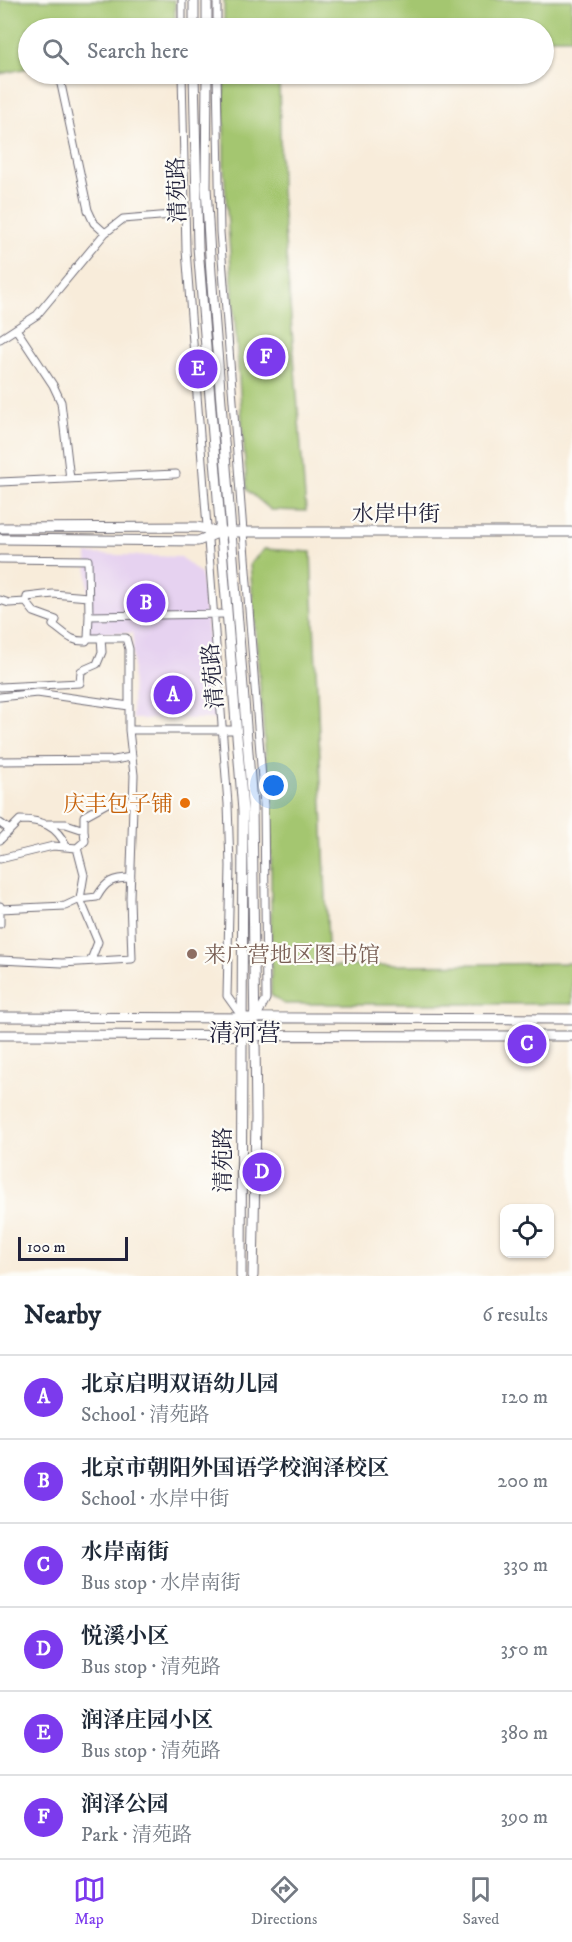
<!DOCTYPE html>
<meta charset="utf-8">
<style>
body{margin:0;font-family:"IM FELL DW Pica","Noto Serif SC",serif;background:#f2f2f3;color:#1f2937}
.controls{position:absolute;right:18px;bottom:18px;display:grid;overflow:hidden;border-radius:12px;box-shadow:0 2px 4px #0004}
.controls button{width:54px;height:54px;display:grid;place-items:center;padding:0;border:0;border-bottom:2px solid #e0e1e3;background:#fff;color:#1f2937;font:30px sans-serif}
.scale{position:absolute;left:18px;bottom:15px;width:110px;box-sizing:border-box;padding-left:6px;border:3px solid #22223b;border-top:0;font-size:16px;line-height:21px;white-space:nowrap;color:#22223b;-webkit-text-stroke:4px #fdfcf7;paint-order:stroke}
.you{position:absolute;left:274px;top:786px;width:21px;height:21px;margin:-15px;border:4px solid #fff;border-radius:50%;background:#1a73e8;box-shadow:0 0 0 9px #1a73e833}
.badge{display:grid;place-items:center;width:39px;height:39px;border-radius:50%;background:#7c3aed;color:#fff;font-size:20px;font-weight:700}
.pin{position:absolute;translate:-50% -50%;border:3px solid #fff;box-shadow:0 2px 6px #0006}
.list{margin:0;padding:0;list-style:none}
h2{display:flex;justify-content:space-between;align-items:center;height:78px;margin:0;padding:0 24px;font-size:26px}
h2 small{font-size:20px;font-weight:400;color:#747a83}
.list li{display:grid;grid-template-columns:39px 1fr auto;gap:18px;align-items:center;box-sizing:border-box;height:84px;padding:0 24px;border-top:2px solid #e0e1e3}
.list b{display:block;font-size:22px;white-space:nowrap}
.list p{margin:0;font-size:20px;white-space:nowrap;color:#747a83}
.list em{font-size:20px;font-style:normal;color:#747a83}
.icon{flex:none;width:33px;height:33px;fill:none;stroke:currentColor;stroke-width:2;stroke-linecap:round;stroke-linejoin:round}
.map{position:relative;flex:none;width:572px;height:1276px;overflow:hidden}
.search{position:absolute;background:#fff;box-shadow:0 2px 4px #0004;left:18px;right:18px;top:18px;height:66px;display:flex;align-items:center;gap:15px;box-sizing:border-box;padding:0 21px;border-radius:33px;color:#747a83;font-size:22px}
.sheet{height:582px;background:#fff}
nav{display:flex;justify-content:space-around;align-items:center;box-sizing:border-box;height:84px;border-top:2px solid #e0e1e3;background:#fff;font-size:16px;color:#747a83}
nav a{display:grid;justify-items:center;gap:3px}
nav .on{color:#7c3aed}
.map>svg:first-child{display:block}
.built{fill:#e6d2f0}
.green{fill:#a4c66f;stroke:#637455;stroke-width:1.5}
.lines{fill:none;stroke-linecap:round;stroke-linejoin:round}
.street-casing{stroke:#6d6973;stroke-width:9}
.secondary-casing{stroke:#6d6973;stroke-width:11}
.street{stroke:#fff;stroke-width:7}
.secondary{stroke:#fff;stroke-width:9}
.food-dot{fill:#e8710a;stroke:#fdfcf7;stroke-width:2}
.education-dot{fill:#8d6e63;stroke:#fdfcf7;stroke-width:2}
.labels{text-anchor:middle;stroke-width:4.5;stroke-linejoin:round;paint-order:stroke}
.street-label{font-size:22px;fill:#22223b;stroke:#fdfcf7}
.food-label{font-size:22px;fill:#c56008;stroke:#fdfcf7;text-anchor:end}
.education-label{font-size:22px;fill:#785e54;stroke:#fdfcf7;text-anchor:start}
.neighbourhood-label{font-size:24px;fill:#22223b;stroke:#fdfcf7}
</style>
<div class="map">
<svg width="572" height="1276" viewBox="0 0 572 1276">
<rect width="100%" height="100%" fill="#fdfcf7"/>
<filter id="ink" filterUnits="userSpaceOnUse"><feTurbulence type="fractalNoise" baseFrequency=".0167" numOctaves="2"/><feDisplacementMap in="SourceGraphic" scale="12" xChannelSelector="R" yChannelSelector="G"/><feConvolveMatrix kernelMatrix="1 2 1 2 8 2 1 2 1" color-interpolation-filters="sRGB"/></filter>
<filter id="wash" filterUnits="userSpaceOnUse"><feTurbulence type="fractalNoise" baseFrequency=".008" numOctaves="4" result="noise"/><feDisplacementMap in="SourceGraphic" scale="24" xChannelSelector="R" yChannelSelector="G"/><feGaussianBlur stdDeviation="1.35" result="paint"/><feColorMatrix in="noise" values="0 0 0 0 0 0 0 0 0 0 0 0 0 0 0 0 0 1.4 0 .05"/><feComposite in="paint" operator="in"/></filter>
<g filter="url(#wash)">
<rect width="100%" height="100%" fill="#f8ecda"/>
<path class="built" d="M 87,554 L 181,557 L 201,574 L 217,719 L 132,719 L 133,633 L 89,633 Z"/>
<path class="green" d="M 0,0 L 175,0 L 175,28 L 28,28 L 28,68 L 0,74 Z
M 224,0 L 572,0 L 572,38 L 544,38 L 544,28 L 224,28 Z
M 224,74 L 279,74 L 281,189 L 306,511 L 271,510 L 247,490 L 224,170 Z
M 264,549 L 311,552 L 329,966 L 572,963 L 572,1004 L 284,1004 L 271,995 L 271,823 L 250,564 Z"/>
</g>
<g filter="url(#ink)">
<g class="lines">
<defs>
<path id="street" d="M 182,0 L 182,28
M 217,0 L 217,28
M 182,74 L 186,250 L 228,804 L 230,866 L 227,996 L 242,1017
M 217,74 L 220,232 L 264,805 L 266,999 L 256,1018
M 59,75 L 88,210 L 94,223 L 105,233
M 16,329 L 53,385 L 61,402 L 70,479
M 0,339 L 37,315 L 105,233 L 123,219 L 184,214
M 0,482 L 176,474
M 0,559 L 88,560 L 89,616 L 226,614
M 0,600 L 9,603 L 26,602 L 34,612 L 56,620 L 53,625 C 65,633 70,642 86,641 L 88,638
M 26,602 L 27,597 L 53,594 L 88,597
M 0,687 L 80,683 L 81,671 L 97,664 L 102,652 L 101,637
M 0,697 L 37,693 L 129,706
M 129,730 L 236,730
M 0,761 L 114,760 L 131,757
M 0,823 L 10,830
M 47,824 L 66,824 L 84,830 L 84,816 L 113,800 L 121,804 L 132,803
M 0,840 L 20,820 C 42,820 57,826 66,846
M 77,848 L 85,841 L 84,830
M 0,859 L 53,846 L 77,848 L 84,875 L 80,899 L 98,942 L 91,960
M 0,906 L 0,924
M 0,909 L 65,906 L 80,899 L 97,897 C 106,881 113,878 131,878
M 0,960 L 62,963 L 132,959 L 130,898 L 134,775 L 129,730 L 129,649 L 126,638 L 88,638 L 89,616"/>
<path id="secondary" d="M 194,28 L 194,0
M 207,28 L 207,0
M 194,74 L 198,247 L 243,811 L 241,1276
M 207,74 L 206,187 L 211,273 L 252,804 L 256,1118 L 253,1276
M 0,528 L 197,527 L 220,532 L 572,532
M 0,539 L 198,541 L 220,532
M 0,1017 L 572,1019
M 0,1035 L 572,1036"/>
</defs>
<use href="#street" class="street-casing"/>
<use href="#secondary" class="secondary-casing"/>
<use href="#street" class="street"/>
<use href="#secondary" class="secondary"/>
</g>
</g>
<circle class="food-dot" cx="185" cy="803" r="6"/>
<circle class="education-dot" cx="192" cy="954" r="6"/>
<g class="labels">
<g class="street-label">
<text transform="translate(176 190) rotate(-92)" y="8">清苑路</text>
<text x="396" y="521">水岸中街</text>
<text transform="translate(212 676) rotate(-95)" y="8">清苑路</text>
<text transform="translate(222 1160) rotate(-90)" y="8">清苑路</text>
</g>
<g class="food-label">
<text x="173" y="811">庆丰包子铺</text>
</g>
<g class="education-label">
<text x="204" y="962">来广营地区图书馆</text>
</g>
<g class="neighbourhood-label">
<text x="245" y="1041">清河营</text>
</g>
</g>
</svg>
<div class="controls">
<button><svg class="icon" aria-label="locate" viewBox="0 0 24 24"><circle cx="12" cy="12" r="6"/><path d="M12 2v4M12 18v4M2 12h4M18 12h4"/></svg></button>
</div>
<div class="scale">100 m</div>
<div class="you"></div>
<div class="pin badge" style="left:173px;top:695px">A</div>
<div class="pin badge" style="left:146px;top:603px">B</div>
<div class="pin badge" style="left:527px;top:1044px">C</div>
<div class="pin badge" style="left:262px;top:1172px">D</div>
<div class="pin badge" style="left:198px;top:369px">E</div>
<div class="pin badge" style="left:266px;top:357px">F</div>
<div class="search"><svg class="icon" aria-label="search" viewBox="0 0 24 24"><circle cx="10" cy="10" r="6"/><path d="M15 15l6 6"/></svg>Search here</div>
</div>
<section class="sheet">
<h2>Nearby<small>6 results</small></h2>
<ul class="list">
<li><span class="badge">A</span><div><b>北京启明双语幼儿园</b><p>School · 清苑路</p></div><em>120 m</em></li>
<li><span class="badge">B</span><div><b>北京市朝阳外国语学校润泽校区</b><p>School · 水岸中街</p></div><em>200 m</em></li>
<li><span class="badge">C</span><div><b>水岸南街</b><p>Bus stop · 水岸南街</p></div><em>330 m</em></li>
<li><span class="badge">D</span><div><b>悦溪小区</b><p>Bus stop · 清苑路</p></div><em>350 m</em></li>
<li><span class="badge">E</span><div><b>润泽庄园小区</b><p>Bus stop · 清苑路</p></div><em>380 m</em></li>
<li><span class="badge">F</span><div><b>润泽公园</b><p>Park · 清苑路</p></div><em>390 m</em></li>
</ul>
</section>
<nav>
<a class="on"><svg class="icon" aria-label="map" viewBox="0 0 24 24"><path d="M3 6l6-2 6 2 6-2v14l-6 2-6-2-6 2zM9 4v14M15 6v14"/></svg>Map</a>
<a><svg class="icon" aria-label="directions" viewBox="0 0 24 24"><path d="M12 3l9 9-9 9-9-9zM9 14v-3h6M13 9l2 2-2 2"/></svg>Directions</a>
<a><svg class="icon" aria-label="saved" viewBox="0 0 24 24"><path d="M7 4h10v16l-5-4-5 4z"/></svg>Saved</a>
</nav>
